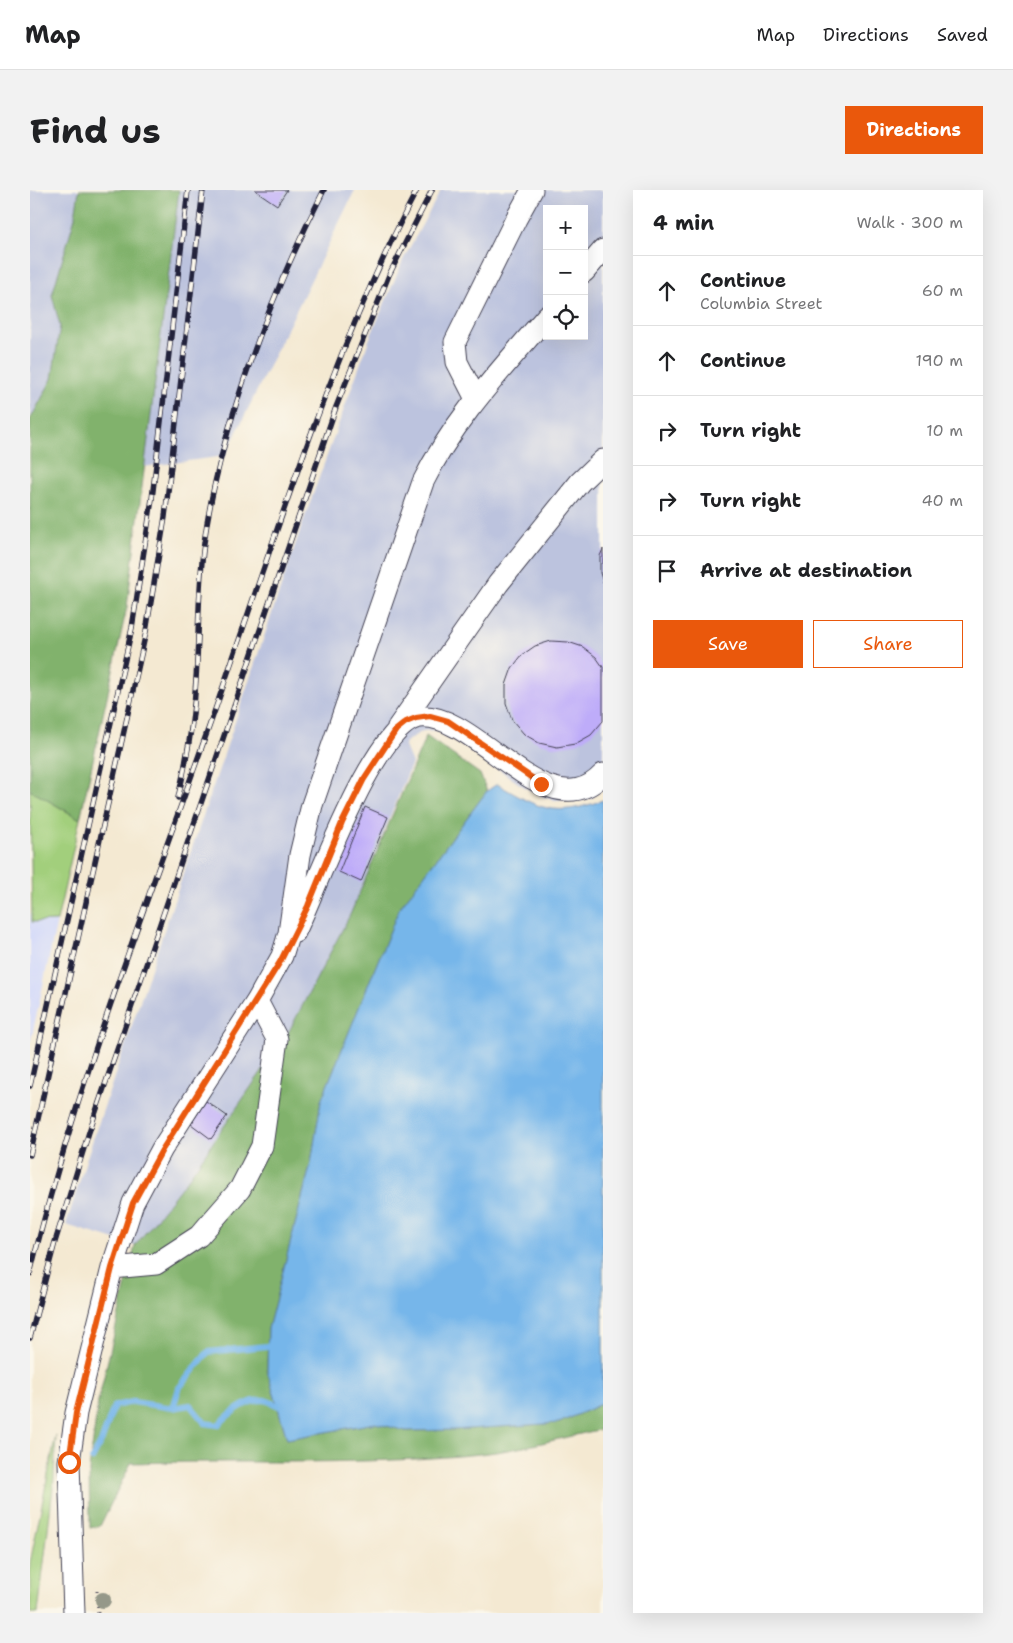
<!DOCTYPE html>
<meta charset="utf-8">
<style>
body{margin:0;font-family:"Shantell Sans",sans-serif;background:#f2f2f2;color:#202124}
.controls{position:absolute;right:15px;top:15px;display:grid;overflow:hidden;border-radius:0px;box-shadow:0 5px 20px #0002}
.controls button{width:45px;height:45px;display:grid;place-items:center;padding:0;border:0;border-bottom:1px solid #e0e0e0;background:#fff;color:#202124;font:25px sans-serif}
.stop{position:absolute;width:15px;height:15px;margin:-11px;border:4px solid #ea580c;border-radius:50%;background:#fff}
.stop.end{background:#ea580c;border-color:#fff;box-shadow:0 1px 5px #0008}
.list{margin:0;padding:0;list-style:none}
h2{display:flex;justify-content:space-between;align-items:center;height:65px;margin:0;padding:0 20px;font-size:21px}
h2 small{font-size:16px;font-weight:400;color:#757577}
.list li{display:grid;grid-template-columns:32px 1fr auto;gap:15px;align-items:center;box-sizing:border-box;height:70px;padding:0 20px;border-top:1px solid #e0e0e0}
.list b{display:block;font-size:19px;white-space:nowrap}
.list p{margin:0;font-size:16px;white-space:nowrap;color:#757577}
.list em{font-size:16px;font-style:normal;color:#757577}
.actions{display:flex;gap:10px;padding:15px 20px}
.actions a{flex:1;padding:11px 0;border:1px solid #ea580c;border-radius:0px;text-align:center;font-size:18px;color:#ea580c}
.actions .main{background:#ea580c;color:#fff}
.icon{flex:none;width:28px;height:28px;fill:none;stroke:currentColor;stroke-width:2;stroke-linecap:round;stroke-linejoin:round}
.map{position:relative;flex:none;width:573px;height:1423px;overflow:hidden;border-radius:0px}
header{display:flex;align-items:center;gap:30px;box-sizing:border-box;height:70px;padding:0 25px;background:#fff;border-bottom:1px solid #e0e0e0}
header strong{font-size:24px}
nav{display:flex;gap:28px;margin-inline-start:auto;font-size:18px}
.intro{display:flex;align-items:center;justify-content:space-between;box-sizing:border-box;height:120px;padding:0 30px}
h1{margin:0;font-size:35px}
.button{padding:12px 22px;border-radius:0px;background:#ea580c;color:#fff;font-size:18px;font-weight:700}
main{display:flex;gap:30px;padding:0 30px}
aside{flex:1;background:#fff;border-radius:0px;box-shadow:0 5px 20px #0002}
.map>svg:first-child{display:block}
.built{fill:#d3d9f9}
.industrial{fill:#bcc3de;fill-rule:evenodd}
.green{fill:#a2cf7c;stroke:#62785c}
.forest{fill:#81b26c;stroke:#526a54}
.water{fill:#76b6ea;stroke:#4c6c92}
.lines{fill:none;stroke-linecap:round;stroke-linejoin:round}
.stream{stroke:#76b6ea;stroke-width:6}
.building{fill:#beacf9}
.minor-casing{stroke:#424052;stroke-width:23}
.path{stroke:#424052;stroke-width:3;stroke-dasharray:1 4;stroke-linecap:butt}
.minor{stroke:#fff;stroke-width:21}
.rail-casing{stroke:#22223b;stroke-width:5.5}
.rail{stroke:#fbf7ec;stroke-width:4;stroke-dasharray:11;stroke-linecap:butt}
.tree{fill:#959889}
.route{stroke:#ea580c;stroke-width:6}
</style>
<header>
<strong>Map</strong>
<nav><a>Map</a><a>Directions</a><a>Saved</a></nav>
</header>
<div class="intro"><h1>Find us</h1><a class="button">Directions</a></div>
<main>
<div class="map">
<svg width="573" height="1423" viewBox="0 0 573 1423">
<rect width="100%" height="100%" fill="#fbf7ec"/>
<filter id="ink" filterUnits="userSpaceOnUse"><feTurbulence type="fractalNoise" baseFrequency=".02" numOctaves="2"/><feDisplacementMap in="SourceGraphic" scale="10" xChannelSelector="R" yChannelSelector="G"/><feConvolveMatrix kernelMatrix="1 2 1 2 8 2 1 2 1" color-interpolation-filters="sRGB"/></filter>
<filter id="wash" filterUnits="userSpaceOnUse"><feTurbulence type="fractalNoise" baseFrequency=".0096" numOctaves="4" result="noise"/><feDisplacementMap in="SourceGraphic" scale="20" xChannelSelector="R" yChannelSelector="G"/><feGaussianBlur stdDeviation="1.12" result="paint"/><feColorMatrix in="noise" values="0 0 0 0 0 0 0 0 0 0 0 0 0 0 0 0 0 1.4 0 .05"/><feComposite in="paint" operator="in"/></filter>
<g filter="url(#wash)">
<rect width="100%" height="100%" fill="#f4e9d2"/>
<path class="built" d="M 0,721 L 2,732 L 27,731 L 0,855 Z"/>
<path class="industrial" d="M 0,0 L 325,0 L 195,266 L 16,290 L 0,302 Z
M 411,0 L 573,0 L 573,598 L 562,608 L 551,611 L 524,610 L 510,606 L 491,595 L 417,543 L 407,540 L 393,541 L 381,548 L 374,554 L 382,573 L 320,725 L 258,843 L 160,986 L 105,1056 L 36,1035 L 57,967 L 274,329 L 339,150 L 373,70 ZM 517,19 L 554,19 L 554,146 L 517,146 Z"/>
<path class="green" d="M 0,600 L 50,629 L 27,731 L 2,732 Z
M 26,1245 L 24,1289 L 8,1423 L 0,1423 L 0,1373 Z"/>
<path class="forest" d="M 49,0 L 149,0 L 97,417 L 50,629 L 0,600 L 0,230 L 22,189 L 30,136 L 22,105 L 45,27 Z
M 396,546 L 450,584 L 457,601 L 369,719 L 291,911 L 281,973 L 238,1139 L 237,1180 L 257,1249 L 345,1233 L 376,1241 L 423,1240 L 529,1233 L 573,1213 L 573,1239 C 533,1247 491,1260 450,1264 C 335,1276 217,1270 101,1273 L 70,1336 L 60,1338 L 59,1280 L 68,1212 L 105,1056 L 160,986 L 258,843 L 320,725 Z"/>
<path class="water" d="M 467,594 C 510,619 524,628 573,610 L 573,1213 L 529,1233 L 423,1240 L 376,1241 L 345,1233 L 257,1249 L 237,1180 L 238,1139 L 281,973 L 291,911 L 369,719 L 457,601 Z"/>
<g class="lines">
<path class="stream" d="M 143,1218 L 160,1215 L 175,1233 L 188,1235 C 199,1224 217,1209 234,1210 C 240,1211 248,1216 253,1218
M 62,1269 L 72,1250 L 84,1216 L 103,1212 L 143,1218 L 149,1198 L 178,1162 L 237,1156 L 243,1153"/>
</g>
<g id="blocks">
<path class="building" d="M 225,0 L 257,0 L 247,15 Z
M 573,359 L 573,392 L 570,383 L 570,366 Z
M 521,451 L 538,452 L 553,457 L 566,467 L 573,477 L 573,531 L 561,545 L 545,554 L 527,557 L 509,553 L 494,544 L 482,530 L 476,513 L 476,495 L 482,478 L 492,465 L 505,456 Z
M 335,617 L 358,627 L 331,692 L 309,682 Z
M 176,911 L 197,926 L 181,949 L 161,934 Z"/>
</g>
</g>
<g filter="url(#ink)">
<use href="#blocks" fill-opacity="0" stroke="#424052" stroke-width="1"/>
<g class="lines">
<defs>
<path id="minor" d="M 554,82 L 573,60
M 446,209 L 427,172 L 425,152 L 486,29 L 502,0
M 368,537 L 468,394 L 550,292 L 573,270
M 265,742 C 286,700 344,532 390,527 C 447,522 518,643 573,584
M 82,1078 L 126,1074 L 169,1046 L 210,999 L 232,956 L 247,849 L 227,811
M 44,1423 L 39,1272 L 46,1223 L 82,1078 L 103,1013 L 132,959 L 227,811 L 252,766 L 259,743 L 270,665 L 282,615 L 393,292 C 424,229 472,179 517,126"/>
</defs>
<use href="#minor" class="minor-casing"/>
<path class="path" d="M 67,1401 L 68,1423"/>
<use href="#minor" class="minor"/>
<defs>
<path id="rail" d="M 148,608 C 157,569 164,529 166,489 C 169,444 168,398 174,353 C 190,237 241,104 294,0
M 0,896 L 102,438 L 122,309 L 158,0
M 0,965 L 116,442 L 135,327 L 173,0
M 0,1084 C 47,891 120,705 186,517 C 247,343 301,163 387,0
M 0,1148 L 25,1052 L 59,942 L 306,217 L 359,85 L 402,0"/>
</defs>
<use href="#rail" class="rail-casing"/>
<use href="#rail" class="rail"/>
</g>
<circle class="tree" cx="73" cy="1410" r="8"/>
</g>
<g class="lines" filter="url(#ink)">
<path class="route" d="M 39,1272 L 46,1223 L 82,1078 L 103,1013 L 132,960 L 250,772 L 278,716 L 312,633 L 334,589 L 366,540 L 376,532 L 386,528 L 400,526 L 418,531 L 511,594"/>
</g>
</svg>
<div class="controls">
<button>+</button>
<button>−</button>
<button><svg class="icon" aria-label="locate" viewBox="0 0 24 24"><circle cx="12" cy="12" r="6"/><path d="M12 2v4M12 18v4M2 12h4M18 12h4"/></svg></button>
</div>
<div class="stop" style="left:39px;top:1272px"></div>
<div class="stop end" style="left:511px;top:594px"></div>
</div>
<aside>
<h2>4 min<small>Walk · 300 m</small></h2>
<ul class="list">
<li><svg class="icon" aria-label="ahead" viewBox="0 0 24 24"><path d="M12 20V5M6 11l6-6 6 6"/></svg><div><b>Continue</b><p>Columbia Street</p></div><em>60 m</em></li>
<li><svg class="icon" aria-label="ahead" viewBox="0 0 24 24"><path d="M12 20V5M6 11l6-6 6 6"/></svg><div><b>Continue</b></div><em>190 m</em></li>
<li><svg class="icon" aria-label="right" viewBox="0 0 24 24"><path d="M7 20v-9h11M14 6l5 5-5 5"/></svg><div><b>Turn right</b></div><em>10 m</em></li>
<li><svg class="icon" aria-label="right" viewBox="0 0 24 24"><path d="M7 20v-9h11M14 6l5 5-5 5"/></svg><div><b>Turn right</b></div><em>40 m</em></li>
<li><svg class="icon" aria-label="arrive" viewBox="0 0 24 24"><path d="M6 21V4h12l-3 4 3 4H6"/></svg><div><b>Arrive at destination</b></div></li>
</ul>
<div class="actions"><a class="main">Save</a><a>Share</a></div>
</aside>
</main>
